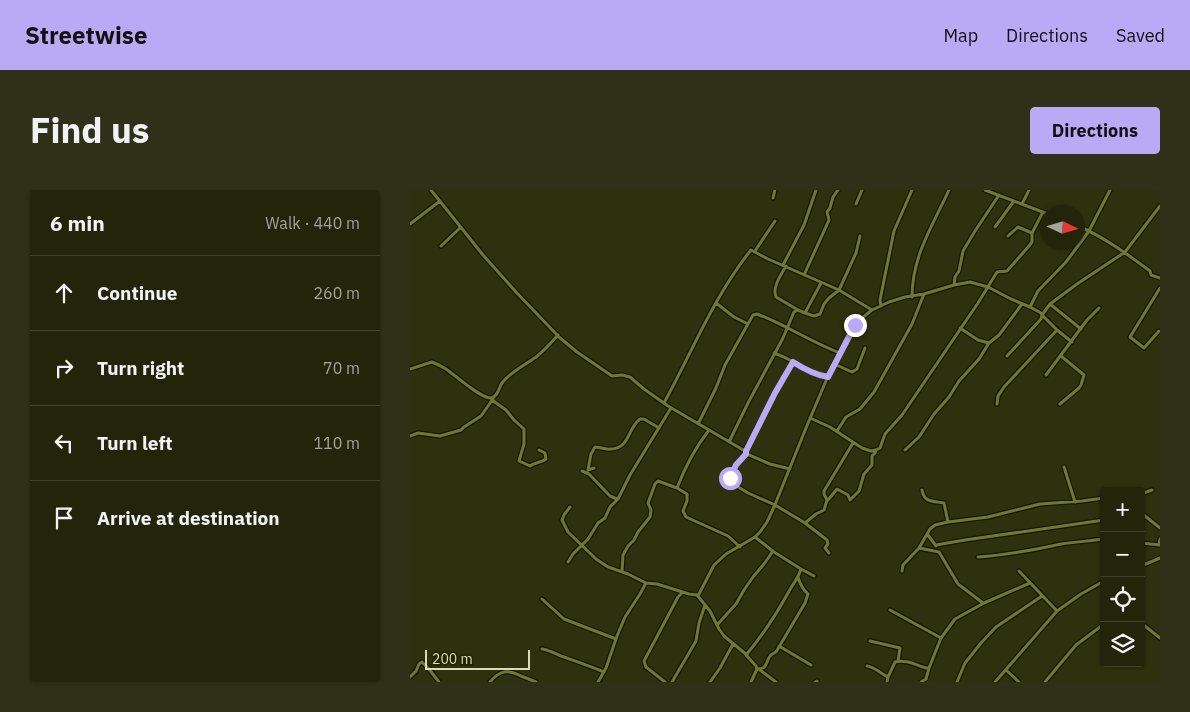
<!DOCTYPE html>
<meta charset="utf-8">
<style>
body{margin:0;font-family:"IBM Plex Sans",sans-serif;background:#2e3118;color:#f1f3f6}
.controls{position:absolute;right:15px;bottom:15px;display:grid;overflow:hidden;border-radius:5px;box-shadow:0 1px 4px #0004}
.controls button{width:45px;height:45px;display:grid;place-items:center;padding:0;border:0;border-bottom:1px solid #3f422b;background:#22250a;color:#f1f3f6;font:25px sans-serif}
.compass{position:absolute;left:630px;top:15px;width:45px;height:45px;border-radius:50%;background:#22250a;box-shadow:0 1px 4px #0004;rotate:94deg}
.scale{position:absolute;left:15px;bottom:12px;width:105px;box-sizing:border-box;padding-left:5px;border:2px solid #d8dcba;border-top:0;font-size:14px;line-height:18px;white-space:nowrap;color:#d8dcba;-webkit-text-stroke:4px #242703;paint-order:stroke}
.stop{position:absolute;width:15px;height:15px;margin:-11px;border:4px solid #baaaf6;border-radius:50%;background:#fff}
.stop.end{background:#baaaf6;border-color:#fff;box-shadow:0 1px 5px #0008}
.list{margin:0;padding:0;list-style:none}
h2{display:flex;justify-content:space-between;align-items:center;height:65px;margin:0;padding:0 20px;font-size:21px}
h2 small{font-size:16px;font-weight:400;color:#a2a59c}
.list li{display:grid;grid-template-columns:32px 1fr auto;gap:15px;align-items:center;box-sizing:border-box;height:75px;padding:0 20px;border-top:1px solid #3f422b}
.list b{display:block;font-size:19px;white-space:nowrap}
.list em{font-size:16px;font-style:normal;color:#a2a59c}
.icon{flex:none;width:28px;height:28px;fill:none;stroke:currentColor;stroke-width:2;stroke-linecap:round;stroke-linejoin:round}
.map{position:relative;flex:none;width:750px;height:492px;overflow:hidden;border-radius:5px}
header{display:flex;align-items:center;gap:30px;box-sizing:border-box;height:70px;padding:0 25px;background:#baaaf6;color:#111}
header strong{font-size:24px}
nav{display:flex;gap:28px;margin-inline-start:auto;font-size:18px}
.intro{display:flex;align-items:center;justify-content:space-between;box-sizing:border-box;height:120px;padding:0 30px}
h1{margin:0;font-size:35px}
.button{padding:12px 22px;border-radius:5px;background:#baaaf6;color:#111;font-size:18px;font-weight:700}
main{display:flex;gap:30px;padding:0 30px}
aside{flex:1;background:#22250a;border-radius:5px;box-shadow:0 1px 4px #0004}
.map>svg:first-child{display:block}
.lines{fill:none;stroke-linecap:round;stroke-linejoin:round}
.minor-casing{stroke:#161804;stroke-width:5.5}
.minor{stroke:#727834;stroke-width:3}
.route{stroke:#baaaf6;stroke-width:6}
</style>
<header>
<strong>Streetwise</strong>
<nav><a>Map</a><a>Directions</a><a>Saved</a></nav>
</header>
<div class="intro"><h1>Find us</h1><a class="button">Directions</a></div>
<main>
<aside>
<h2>6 min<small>Walk · 440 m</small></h2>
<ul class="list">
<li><svg class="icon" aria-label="ahead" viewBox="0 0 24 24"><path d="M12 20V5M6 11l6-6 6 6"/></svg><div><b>Continue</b></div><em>260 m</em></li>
<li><svg class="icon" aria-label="right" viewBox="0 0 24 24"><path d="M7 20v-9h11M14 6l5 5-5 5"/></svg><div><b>Turn right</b></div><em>70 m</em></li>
<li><svg class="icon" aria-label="left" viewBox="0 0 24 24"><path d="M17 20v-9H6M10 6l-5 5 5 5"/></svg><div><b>Turn left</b></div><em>110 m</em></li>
<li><svg class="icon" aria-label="arrive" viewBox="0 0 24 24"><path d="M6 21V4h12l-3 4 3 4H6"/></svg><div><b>Arrive at destination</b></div></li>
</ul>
</aside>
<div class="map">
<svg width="750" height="492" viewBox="0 0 750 492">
<rect width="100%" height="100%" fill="#2e310d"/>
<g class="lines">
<defs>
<path id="minor" d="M 21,0 L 73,65 L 106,102 L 150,148 L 167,162 L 202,186 L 212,185 L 220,187 L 234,199 L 258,216 L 335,261 L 337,264 L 360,274 L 380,279
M 575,0 L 638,24
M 363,8 L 365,0
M 446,14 L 452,0
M 612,14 L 619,0
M 0,34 L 30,11
M 668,36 C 694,47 717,64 740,81 L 741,85 L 750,88
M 585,37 L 604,11
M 598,46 L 608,37 L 622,43
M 31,56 L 51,37
M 345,61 L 365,31
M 373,75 L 394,35 L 406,0
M 376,76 C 371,85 362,97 366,107 L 388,120
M 394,85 L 419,30 L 417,22 L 420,18 L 423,7 L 428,0
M 544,95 L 545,87 L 549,81 L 553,61 L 565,41 L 589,5
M 502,107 C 502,66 523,35 539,0
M 306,113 L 324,127 L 338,134
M 640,114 L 671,139
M 471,116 L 470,110 L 484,41 L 502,0
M 620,117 L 628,101 L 656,72 L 679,41 L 700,0
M 395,123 L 404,126 L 410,124 L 414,114 L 419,108 L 429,100 L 446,63 L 450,46
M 550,138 L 568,150 L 579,153
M 647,140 L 662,152
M 749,141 L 734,158 L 720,147 L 750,98
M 364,163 C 383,169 398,184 418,187
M 424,174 L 442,182 L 447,179 L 455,158
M 0,179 L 22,172 C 27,174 31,176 36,179 C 46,186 70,208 81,208 C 88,207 89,197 92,193 C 100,182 115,175 126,167 C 134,161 141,153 148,145
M 636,185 L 677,130 L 689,118
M 82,210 L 96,220 L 104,230 L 114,239 L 114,254 L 109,271 L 120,276 C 125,272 131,273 136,269 L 135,263 L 129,260
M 254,213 C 282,162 304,106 341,60 L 358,69 L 429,100 L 462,120
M 587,214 L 588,206 L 594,197 L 647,140 L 632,125 L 631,129 L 597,166
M 650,214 L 669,198 L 671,195 L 674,185 L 651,166
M 400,228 L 420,237 L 452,258 L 461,261 L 466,260 L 470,258 L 475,244 L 492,225 L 568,113 L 587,82 L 597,81 L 619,56 L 622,52 L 622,43 L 633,22
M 288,234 L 306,198 L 315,175 L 343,125 L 347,124 C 376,135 401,152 430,163
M 299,240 C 285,258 275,277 267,298 L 277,304 L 277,311 L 273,321 L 276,327 L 318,346 L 330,357
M 427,241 L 436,227 L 450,219 L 464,202 L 502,134 L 514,104
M 0,246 L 8,243 L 30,246 L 51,240 L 54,237 L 71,226 L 83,209
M 319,252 L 338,213 L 373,148 L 384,122 L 388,120 L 395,123 L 411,93
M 495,260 L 509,247 L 524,224 L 539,207 L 549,191 L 569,169 L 579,153 L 589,145 L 592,141 L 612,114
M 335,261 L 365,203 L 383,172
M 337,264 C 329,271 319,282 320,292 L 338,303 L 365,315 L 395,333 L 406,324 L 414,320 L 417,310 L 414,304 L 414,301 L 443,253
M 654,277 L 665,312
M 184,278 L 178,280 L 181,264 L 185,257 C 190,257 195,260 201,259 C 220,258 217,239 230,229 L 234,229 L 249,238
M 172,281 L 179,284 L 200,306 L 207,309
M 512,300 C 514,313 524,311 534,313 L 538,332 L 578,327 L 630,314 L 672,311 L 694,308
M 731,304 L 742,300
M 418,310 L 427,299 L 438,305 L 440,310 L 449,301 L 454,284 L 462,275 L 462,266 L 465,263 L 466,260
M 160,317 L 154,325 L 152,330 L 158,342 L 186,369 L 198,377 L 218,384 L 236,393 L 247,394 L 279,404 L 287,405 L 289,404 L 304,375 L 316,364 L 345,347 L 350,342 L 357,332 L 364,317 L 396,238 L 421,179 L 442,140 L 447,132 L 462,120 L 479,112 L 495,107 L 514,104 L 544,95 L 560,92 L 578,97 L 601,109 L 620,117 L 631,123 L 632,125 L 640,114 L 667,94 L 715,62 L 750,16
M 731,321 L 735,326 L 750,338
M 395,333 L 417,350 L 418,354 L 415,358 L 419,363
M 518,345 L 526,356
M 345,347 L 364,362 L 391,379 L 404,386
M 731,353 L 750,355
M 526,355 L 555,350 L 694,330
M 749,355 L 750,349
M 509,358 L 520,339 L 525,335 L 538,332
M 568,367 C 596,365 624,360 651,354 C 665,352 679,351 694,349
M 158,372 L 163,364 L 178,349 L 188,333 L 195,328 L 200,317 L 208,309 L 220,285 L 261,218
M 731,376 L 750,368
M 492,381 L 493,375 L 509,358 L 529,362 L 548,394 L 573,413
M 609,381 L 647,421
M 212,382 L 213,365 L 218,356 L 224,350 L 228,342 L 240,327 L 241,320 L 238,313 L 245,294 L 248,291 L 267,298
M 287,405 L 300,421 L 309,439 L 314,446 L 337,465
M 132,409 L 154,429 L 206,449
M 480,420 L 531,448
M 731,433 L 750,448
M 307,435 L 326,414 L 334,400 L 343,387 L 354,374 L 363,361
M 460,451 L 490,458 L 488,471
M 369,456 L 401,475
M 132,459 C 139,460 144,463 151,466 C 165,471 180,476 194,482
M 457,476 C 465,477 471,484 478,487 L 485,472 C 495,469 506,475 516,478 L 519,478 L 531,448 L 545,429 L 574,413 L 620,393
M 347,479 C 358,479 355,473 360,466 C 361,464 364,463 366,462 L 395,413 L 398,404 C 392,399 390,394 388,387
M 350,480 L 366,492
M 596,480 L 609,492
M 0,487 L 6,481 L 9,474 L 12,472 L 18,478 L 29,492
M 80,492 C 90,480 98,479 111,486 C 116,488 121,490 126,492
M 188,492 L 196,478 L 207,446 L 215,427 L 230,404 L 236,393
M 255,492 L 236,477 L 234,471 L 268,407 L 273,402
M 262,492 L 286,451 L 289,433 L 295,415
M 300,492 L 310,478 L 323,454
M 341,492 L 347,479 L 346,476 L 336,465 C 352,446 366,425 378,403 C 382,395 388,389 391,379
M 405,492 L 407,491
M 477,492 L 478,487
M 511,492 L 516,489 L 519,478
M 547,492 L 555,473 L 571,453 L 586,437 L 632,406
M 585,492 L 647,421 L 671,404 L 694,391
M 635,492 L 666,455 L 694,434"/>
</defs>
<use href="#minor" class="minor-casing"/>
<use href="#minor" class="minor"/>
</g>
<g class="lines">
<path class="route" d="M 320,288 L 326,275 L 336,264 L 336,261 L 365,203 L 383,172 C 394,179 405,185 418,187 L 445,135"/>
</g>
</svg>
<div class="controls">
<button>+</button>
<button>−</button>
<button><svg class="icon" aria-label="locate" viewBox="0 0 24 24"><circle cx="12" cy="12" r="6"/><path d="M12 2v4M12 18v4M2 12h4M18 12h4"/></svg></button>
<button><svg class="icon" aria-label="layers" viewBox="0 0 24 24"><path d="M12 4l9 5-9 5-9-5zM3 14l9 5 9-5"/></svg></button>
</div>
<svg class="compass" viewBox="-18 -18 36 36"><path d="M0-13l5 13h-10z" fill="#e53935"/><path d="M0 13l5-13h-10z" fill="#a2a59c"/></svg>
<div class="scale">200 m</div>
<div class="stop" style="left:320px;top:288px"></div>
<div class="stop end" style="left:445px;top:135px"></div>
</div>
</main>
